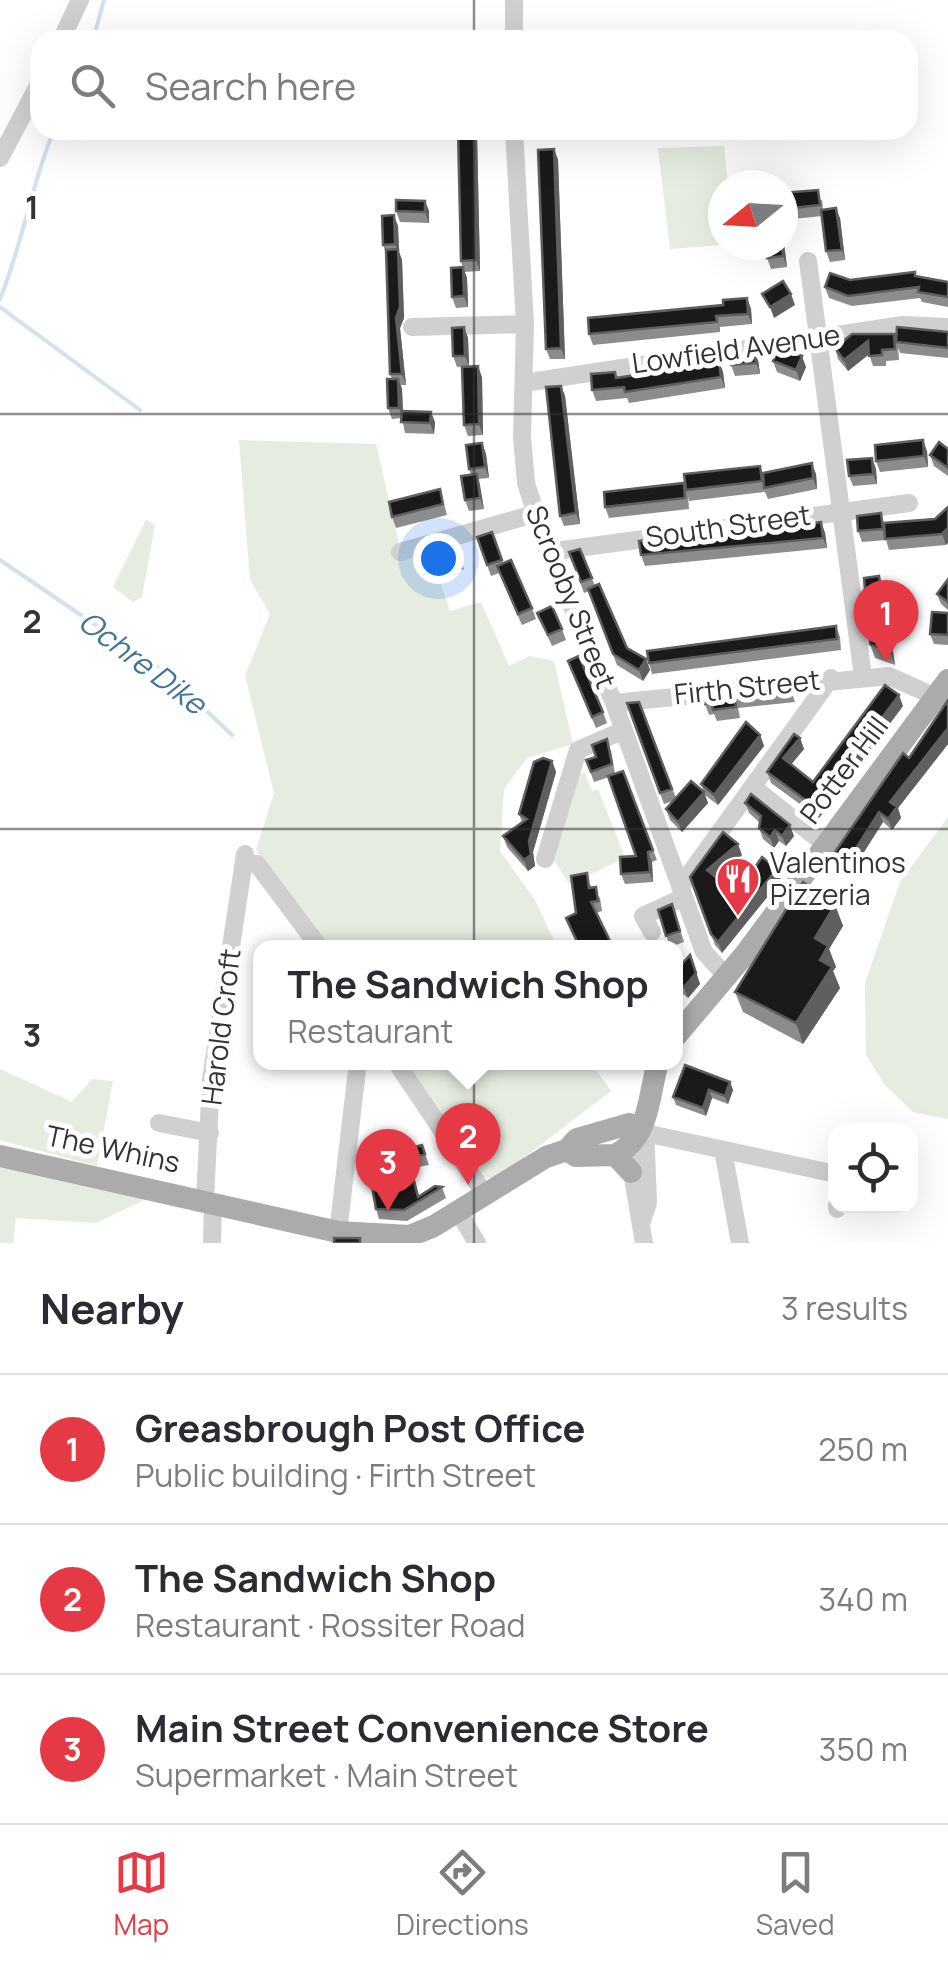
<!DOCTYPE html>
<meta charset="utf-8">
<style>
body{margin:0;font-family:Manrope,sans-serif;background:#f2f2f3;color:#2b2b33}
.controls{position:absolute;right:30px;bottom:30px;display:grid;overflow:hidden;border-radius:20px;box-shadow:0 10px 40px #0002}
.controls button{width:90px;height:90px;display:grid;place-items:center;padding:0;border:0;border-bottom:2px solid #e1e1e2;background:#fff;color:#2b2b33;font:50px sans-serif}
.compass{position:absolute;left:708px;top:170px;width:90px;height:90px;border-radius:50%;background:#fff;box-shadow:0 10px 40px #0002;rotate:252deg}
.you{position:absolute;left:438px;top:558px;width:35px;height:35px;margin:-25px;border:8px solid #fff;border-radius:50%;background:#1a73e8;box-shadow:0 0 0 15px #1a73e833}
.badge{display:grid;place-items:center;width:65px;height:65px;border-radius:50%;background:#e63946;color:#fff;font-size:32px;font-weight:700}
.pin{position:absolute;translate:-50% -82px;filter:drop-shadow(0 2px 5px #0008)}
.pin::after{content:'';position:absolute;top:52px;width:35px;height:30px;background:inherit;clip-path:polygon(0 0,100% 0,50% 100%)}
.popup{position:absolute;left:253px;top:940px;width:430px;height:130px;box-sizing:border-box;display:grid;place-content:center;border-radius:20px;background:#fff;filter:drop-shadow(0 2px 8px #0005);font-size:32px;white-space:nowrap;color:#7c7c81}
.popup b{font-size:38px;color:#2b2b33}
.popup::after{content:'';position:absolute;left:50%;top:100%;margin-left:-20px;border:20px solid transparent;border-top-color:#fff}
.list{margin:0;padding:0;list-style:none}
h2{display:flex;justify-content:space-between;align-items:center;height:130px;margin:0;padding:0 40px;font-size:42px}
h2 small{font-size:32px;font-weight:400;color:#7c7c81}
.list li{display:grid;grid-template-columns:65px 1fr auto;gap:30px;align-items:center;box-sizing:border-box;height:150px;padding:0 40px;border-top:2px solid #e1e1e2}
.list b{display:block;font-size:38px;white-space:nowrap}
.list p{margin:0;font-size:32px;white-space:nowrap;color:#7c7c81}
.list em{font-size:32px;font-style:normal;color:#7c7c81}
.icon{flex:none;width:55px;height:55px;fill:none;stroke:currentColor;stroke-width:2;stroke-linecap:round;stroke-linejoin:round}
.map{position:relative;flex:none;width:948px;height:1243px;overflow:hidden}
.search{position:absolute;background:#fff;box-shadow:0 10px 40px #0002;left:30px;right:30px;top:30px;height:110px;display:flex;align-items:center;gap:25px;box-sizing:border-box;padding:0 35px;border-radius:30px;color:#7c7c81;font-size:38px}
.sheet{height:580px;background:#fff}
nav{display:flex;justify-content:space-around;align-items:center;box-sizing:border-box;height:140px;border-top:2px solid #e1e1e2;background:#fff;font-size:28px;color:#7c7c81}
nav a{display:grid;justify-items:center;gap:5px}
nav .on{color:#e63946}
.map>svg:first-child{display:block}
.green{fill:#e6ecdf}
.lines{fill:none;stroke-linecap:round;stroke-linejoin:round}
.stream{stroke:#cfe2ee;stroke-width:4}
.minor{stroke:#d0d0d0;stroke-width:18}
.major{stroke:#ababab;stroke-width:22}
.wall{fill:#8c8c8c}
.shaded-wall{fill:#5f5f5f}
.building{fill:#1a1a1a;stroke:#5f5f5f;stroke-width:2.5}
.grid{fill:none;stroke:#333;stroke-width:2.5;stroke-opacity:0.55}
.labels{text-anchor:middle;stroke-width:10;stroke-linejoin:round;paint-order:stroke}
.street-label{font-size:28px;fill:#333;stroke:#fff}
.poi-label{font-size:28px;fill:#333;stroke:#fff;text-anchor:start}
.water-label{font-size:30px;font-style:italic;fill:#3f7597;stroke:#fff}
.grid-label{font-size:32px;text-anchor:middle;font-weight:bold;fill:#333;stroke:#fff;stroke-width:10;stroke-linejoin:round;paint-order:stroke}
</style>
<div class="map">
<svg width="948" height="1243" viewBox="0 0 948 1243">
<rect width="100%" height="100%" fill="#fff"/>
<path class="green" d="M 724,146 L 728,185 L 723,185 L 723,245 L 670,249 L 658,148 Z
M 239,440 L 376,444 L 400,548 L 430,552 L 450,611 L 481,602 L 509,666 L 529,656 L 554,661 L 573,744 L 527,758 L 504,789 L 500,851 L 535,900 L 557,947 L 322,947 L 256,850 L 274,793 L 245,676 L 270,614 L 250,580 Z
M 146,520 L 155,525 L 142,597 L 133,602 L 113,587 Z
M 585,773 L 592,791 L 598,789 L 625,858 L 569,884 L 553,858 L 576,775 Z
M 948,817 L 948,1119 L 913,1112 L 885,1085 L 866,1055 L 865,983 L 900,882 Z
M 400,1063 L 602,1063 L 596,1070 L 611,1091 L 496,1179 L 477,1176 Z
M 0,1069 L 72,1102 L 92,1079 L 113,1081 L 97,1166 L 0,1140 Z
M 0,1166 L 149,1198 L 96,1223 L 16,1218 L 13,1243 L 0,1243 Z"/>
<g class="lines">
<path class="stream" d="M 93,40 L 104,0
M 0,299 C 23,243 31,185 54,130
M 0,307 L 140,410
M 0,560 L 169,675 L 232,735"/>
<path class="minor" d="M 514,0 L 514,40
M 61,40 L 80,0
M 514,130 L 525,324 L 522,436 L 526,483 L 548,552 L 614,703 L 704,952 L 726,976
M 0,158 L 40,82
M 808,261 L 863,677
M 412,327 L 525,324
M 524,383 L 902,325 L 948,327
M 400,552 L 534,514
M 548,552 L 909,503
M 614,703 L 889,676 L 936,697
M 753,787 L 826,845
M 545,859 L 578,750 L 622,731
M 244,863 L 257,864 L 320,948
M 680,887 L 831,678
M 652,932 L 643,916 L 684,897
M 396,1062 L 484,1193
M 159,1123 L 210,1133
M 645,1133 L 836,1174
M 723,1150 L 740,1243
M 630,1160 L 644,1243
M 205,1200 L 211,1079 L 245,854
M 837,1206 L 837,1209
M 458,1211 L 477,1243
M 642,1221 L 648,1203 L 645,1124
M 338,1232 L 358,1062
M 212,1243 L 213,1202"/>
<path class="major" d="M 676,1036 L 746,953 L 948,680
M 567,1150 L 576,1156 L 615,1155 L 631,1172
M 615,1155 C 650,1138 648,1097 658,1062
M 0,1156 L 338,1232 L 410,1236 L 434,1226 L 546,1157 L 567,1150 L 577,1139 L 629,1124"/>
</g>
<path class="wall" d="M 458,130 L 476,130 L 477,133 L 480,271 L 464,272 L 461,261 Z
M 554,149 L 558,160 L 565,359 L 550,359 L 546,349 Z
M 783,193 L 822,200 L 823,209 L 840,218 L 845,260 L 830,262 L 826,251 L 822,216 L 783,220 Z
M 425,201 L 429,211 L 429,223 L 400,222 L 396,211 Z
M 398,226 L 399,252 L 402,260 L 404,318 L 400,328 L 406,385 L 401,385 L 402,389 L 403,411 L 435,422 L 434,434 L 405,433 L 402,418 L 392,419 L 388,408 L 392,379 L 390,374 L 386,253 L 383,245 Z
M 783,236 L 787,267 L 771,269 L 767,258 L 783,245 Z
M 463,267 L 467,278 L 468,307 L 456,308 L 452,297 Z
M 915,272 L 916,276 L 948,282 L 948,307 L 922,302 L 920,298 L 852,306 L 829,298 L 825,287 L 850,280 Z
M 747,298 L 751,309 L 752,324 L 720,327 L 720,332 L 593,345 L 589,334 L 723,305 Z
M 464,327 L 468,338 L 469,366 L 482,377 L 483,435 L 468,436 L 464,425 L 467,366 L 457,367 L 453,356 Z
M 948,332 L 948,358 L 900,353 L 898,347 L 899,360 L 886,361 L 886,366 L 873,366 L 869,354 L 848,371 L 838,359 L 835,348 L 894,334 L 897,341 Z
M 754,349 L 758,360 L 760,374 L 735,376 L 731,365 Z
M 773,361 L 806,367 L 800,381 L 777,372 Z
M 719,362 L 723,372 L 725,388 L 629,403 L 627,398 L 596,401 L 592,390 L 617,377 Z
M 561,386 L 565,396 L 580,524 L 564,526 L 560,516 Z
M 482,443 L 486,454 L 489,478 L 478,479 L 484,509 L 469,511 L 465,500 L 471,475 L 469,469 Z
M 948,449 L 948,476 L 934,466 L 930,455 Z
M 927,451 L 928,467 L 880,472 L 876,461 Z
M 872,458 L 876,469 L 877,484 L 853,486 L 849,476 Z
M 763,473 L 816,474 L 817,489 L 768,499 L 765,492 L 689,501 L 688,496 L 689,509 L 609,518 L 605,507 L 684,483 Z
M 440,489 L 447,515 L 396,528 L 392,517 Z
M 948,507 L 946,545 L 889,550 L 886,540 L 862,542 L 858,531 L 885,523 L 935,519 Z
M 821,522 L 825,533 L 827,548 L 645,566 L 641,555 L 718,537 Z
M 492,532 L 503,563 L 532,608 L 536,619 L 522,625 L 499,573 L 491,576 L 477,537 Z
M 455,544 L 464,569 L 441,577 L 432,551 Z
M 580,549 L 595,586 L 627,648 L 646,659 L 650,670 L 643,681 L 617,665 L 589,591 L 584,593 L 569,552 Z
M 948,579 L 948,610 L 941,604 L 937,594 Z
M 884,591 L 895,665 L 875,658 L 870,644 Z
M 537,613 L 562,629 L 566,640 L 552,646 Z
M 948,613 L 948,645 L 934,644 L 930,634 Z
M 836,626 L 840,637 L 841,650 L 652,674 L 649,663 Z
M 572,672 L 603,712 L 607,723 L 596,728 Z
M 790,687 L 795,702 L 738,708 L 740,718 L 717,721 L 714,714 L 709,715 L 705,704 L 704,696 Z
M 948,700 L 948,744 L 898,808 L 901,818 L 892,830 L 883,822 L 852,871 L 839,863 L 835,852 L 909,758 Z
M 639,702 L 676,798 L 704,792 L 701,784 L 760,735 L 764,746 L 718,805 L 705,795 L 708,803 L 682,832 L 670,820 L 666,809 L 673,801 L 664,804 L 627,703 Z
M 903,706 L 819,818 L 771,783 L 767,772 L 800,738 L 804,749 L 791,765 L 813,782 Z
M 611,750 L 615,774 L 623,771 L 657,860 L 652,862 L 653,882 L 625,884 L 621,874 L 636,856 L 609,777 L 594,782 L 586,760 Z
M 552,761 L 556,772 L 533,852 L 535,866 L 528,871 L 507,847 L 503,836 L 522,822 L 519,814 Z
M 745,803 L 794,836 L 786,846 L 779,841 L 774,848 L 763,839 L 759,828 L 760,823 L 749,813 Z
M 742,855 L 716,878 L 738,892 L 781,880 L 722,953 L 715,945 L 690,877 Z
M 591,884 L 591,888 L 600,898 L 602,911 L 596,913 L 612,948 L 579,948 L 566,918 L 576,913 Z
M 672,904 L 684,942 L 670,947 L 658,910 Z
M 835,905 L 843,926 L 829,949 L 836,967 L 833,971 L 840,988 L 803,1044 L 743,1012 L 735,992 Z
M 694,965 L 700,984 L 688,998 L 682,993 L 676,1001 L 676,971 Z
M 730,1082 L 733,1090 L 728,1104 L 712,1098 L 706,1116 L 676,1105 L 673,1097 Z
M 422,1145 L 429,1165 L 412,1168 L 419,1196 L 442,1187 L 446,1198 L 407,1221 L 379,1219 L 376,1209 L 383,1176 L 392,1158 Z"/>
<path class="shaded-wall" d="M 474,130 L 476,130 L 477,133 L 480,271 L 476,260 Z
M 554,149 L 558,160 L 565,359 L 561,348 Z
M 425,201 L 429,211 L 429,223 L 425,212 Z
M 836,208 L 840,218 L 845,260 L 842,250 Z
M 394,215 L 398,226 L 399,252 L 402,260 L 404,318 L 400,328 L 406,385 L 402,374 L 396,318 L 398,252 L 395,244 Z
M 783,236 L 787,267 L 783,256 L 782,245 L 783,245 Z
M 463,267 L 467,278 L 468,307 L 464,296 Z
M 791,294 L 795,305 L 774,318 L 770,307 Z
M 747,298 L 751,309 L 752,324 L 748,314 Z
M 464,327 L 468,338 L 469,366 L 465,356 Z
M 868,341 L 872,352 L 848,371 L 844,360 Z
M 754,349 L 758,360 L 760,374 L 756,363 Z
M 802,356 L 806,367 L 800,381 L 796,370 Z
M 719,362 L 723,372 L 725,388 L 721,377 Z
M 478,366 L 482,377 L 483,435 L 479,424 Z
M 398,379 L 402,389 L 403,418 L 399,408 Z
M 561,386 L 565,396 L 580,524 L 576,513 Z
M 431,412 L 435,422 L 434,434 L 430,423 Z
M 923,440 L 927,451 L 928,467 L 924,456 Z
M 482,443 L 486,454 L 489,478 L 485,467 Z
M 872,458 L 876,469 L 877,484 L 873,474 Z
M 812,463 L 816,474 L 817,489 L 813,478 Z
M 477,474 L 480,485 L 484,509 L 480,498 Z
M 821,522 L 825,533 L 827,548 L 823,538 Z
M 948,528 L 948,543 L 946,545 L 942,534 Z
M 879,576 L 884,591 L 895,665 L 890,651 Z
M 646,659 L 650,670 L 643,681 L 639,670 Z
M 899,695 L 903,706 L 819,818 L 815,807 Z
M 948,728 L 948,744 L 898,808 L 901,818 L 892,830 L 888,819 L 890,802 Z
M 760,735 L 764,746 L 718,805 L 714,795 Z
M 800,738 L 804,749 L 787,769 L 783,758 Z
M 552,761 L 556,772 L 533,852 L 535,866 L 528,871 L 524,860 Z
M 704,792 L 708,803 L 682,832 L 678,822 Z
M 879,812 L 883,822 L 852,871 L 848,861 Z
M 790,825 L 794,836 L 786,846 L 782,836 Z
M 775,830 L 779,841 L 774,848 L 770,837 Z
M 738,844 L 742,855 L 711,881 L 707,870 Z
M 648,852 L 652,862 L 653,882 L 650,872 Z
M 777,869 L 781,880 L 722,953 L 718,942 Z
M 835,905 L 843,926 L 829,949 L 836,967 L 833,971 L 840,988 L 803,1044 L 796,1023 L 820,960 L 815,938 Z
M 696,973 L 700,984 L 688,998 L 684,987 Z
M 679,982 L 682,993 L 676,1001 L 676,986 Z
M 730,1082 L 733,1090 L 728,1104 L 725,1096 Z
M 709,1090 L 712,1098 L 706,1116 L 703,1108 Z"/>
<path class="building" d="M 458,130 L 474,130 L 476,260 L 461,261 Z
M 554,149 L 561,348 L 546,349 L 538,150 Z
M 818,190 L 820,205 L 783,209 L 783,193 Z
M 396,200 L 425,201 L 425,212 L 396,211 Z
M 836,208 L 842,250 L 826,251 L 821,210 Z
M 394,215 L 395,244 L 383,245 L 382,216 Z
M 766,245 L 782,245 L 783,256 L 767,258 Z
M 398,249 L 400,307 L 396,318 L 402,374 L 390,374 L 386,250 Z
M 463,267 L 464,296 L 452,297 L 451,268 Z
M 915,272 L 915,276 L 948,282 L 948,297 L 918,292 L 919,287 L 848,296 L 825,287 L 830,273 L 850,280 Z
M 783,281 L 791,294 L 770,307 L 762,294 Z
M 747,298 L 748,314 L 716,316 L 717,322 L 589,334 L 588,318 L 723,305 L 723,300 Z
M 464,327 L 465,356 L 453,356 L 452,328 Z
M 897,327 L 948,332 L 948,348 L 896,342 Z
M 852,334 L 894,334 L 895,349 L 882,350 L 882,355 L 869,356 L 868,341 L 844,360 L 835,348 Z
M 779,347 L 802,356 L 796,370 L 773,361 Z
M 754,349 L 756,363 L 731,365 L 730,353 Z
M 719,362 L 721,377 L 625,392 L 624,387 L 592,390 L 591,374 L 615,372 L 616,378 Z
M 478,366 L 479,424 L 464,425 L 462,367 Z
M 387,379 L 398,379 L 399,408 L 388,408 Z
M 561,386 L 576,513 L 560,516 L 546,387 Z
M 402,411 L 431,412 L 430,423 L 401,422 Z
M 923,440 L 924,456 L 876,461 L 875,445 Z
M 939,442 L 948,449 L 948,468 L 930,455 Z
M 482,443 L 485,467 L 469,469 L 466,445 Z
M 872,458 L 873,474 L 849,476 L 847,460 Z
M 812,463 L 813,478 L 764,488 L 763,473 Z
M 760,466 L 762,481 L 686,490 L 684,474 Z
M 477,474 L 480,498 L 465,500 L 461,476 Z
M 684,483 L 685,498 L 605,507 L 604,492 Z
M 440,489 L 443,504 L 392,517 L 389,502 Z
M 948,507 L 948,528 L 942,534 L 885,539 L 884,523 L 935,519 Z
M 881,513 L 883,529 L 858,531 L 857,516 Z
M 821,522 L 823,538 L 641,555 L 639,541 L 690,535 L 690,539 L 718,537 Z
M 492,532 L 502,560 L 487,565 L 477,537 Z
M 455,544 L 460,559 L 437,566 L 432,551 Z
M 580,549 L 592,578 L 581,582 L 569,552 Z
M 511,560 L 532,608 L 518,614 L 497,566 Z
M 879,576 L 890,651 L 870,644 L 864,578 Z
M 948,579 L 948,602 L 937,594 Z
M 599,584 L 627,648 L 646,659 L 639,670 L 613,654 L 588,589 Z
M 552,606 L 562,629 L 548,635 L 537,613 Z
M 932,612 L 948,613 L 948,635 L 930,634 Z
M 836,626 L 837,639 L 649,663 L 647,651 Z
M 579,656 L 603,712 L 592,717 L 568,661 Z
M 885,685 L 899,695 L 815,807 L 767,772 L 794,734 L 800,738 L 783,758 L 813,782 Z
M 790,687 L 791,691 L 734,697 L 736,707 L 713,710 L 712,703 L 705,704 L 704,696 Z
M 948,700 L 948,728 L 890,802 L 897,807 L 888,819 L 879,812 L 848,861 L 835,852 L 903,753 L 909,758 Z
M 639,702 L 672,789 L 660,793 L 627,703 Z
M 746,722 L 760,735 L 714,795 L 701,784 Z
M 607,739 L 612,764 L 591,772 L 586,760 L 596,757 L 592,745 Z
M 543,758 L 552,761 L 529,841 L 531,855 L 524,860 L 503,836 L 527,819 L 519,814 L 534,762 Z
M 623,771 L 653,850 L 648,852 L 650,872 L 621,874 L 620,857 L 636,856 L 608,776 Z
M 691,781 L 704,792 L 678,822 L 666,809 Z
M 751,794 L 790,825 L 782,836 L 775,830 L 770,837 L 759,828 L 761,816 L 745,803 Z
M 723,832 L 738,844 L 707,870 L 724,884 L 738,892 L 762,857 L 777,869 L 718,942 L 711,934 L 690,877 Z
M 587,873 L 589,888 L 596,887 L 598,901 L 591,902 L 610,941 L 596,948 L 580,948 L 566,918 L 576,913 L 571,876 Z
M 803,882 L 835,905 L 815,938 L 828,946 L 820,960 L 832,967 L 796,1023 L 735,992 Z
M 672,904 L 680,931 L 666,936 L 658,910 Z
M 690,955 L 696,973 L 684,987 L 679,982 L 676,986 L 676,971 Z
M 685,1065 L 730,1082 L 725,1096 L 709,1090 L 703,1108 L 673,1097 Z
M 422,1145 L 425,1154 L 408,1158 L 418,1197 L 435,1186 L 442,1187 L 404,1210 L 376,1209 L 370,1175 L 383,1176 L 380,1161 L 392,1158 L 390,1153 Z
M 334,1238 L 360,1238 L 360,1243 L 334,1243 Z"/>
<path class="grid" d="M 474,0 L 474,40M 474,130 L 474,1243M 0,414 L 948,414M 0,829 L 948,829"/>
<defs>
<symbol id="restaurant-pin" viewBox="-11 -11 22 30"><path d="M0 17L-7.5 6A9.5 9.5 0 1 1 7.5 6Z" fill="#e63946" stroke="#fff"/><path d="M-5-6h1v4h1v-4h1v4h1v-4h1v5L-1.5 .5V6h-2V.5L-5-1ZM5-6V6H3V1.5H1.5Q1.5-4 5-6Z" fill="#fff"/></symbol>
</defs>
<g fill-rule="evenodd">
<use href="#restaurant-pin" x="713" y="854" width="50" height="68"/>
</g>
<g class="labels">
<g class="street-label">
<text transform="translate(736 349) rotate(-8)" y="10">Lowfield Avenue</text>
<text transform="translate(728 526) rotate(-8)" y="10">South Street</text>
<text transform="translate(571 597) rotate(68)" y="10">Scrooby Street</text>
<text transform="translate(747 687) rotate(-6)" y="10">Firth Street</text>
<text transform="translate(844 770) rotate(-53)" y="10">Potter Hill</text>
<text transform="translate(221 1027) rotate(-83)" y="10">Harold Croft</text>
<text transform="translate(113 1149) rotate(12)" y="10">The Whins</text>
</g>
<g class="poi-label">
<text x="770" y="873">Valentinos<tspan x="770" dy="32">Pizzeria</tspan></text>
</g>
<g class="water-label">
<text transform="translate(142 663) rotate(37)" y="10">Ochre Dike</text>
</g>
</g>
<g class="grid-label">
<text x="32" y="219">1</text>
<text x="32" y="633">2</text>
<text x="32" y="1047">3</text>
</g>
</svg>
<div class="controls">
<button><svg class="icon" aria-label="locate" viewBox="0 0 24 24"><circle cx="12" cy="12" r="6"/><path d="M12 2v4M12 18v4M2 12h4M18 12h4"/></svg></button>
</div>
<svg class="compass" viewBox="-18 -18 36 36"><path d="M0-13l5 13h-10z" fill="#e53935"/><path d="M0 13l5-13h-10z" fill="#7c7c81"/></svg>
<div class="you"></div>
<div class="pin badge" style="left:886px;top:662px">1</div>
<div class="pin badge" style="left:468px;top:1185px">2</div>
<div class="popup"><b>The Sandwich Shop</b>Restaurant</div>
<div class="pin badge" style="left:388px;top:1211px">3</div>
<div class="search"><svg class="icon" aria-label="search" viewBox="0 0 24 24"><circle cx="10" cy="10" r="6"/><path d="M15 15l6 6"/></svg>Search here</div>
</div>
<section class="sheet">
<h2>Nearby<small>3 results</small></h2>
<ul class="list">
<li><span class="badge">1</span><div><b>Greasbrough Post Office</b><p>Public building · Firth Street</p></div><em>250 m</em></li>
<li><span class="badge">2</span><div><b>The Sandwich Shop</b><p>Restaurant · Rossiter Road</p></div><em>340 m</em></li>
<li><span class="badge">3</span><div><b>Main Street Convenience Store</b><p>Supermarket · Main Street</p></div><em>350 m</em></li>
</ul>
</section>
<nav>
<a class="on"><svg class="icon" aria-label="map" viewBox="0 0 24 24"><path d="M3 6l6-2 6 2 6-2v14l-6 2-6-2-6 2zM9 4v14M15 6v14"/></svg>Map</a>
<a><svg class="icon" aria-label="directions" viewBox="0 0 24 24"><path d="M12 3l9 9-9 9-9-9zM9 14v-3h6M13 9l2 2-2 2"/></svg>Directions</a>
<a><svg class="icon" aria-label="saved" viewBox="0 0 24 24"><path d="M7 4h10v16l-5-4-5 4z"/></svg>Saved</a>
</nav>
